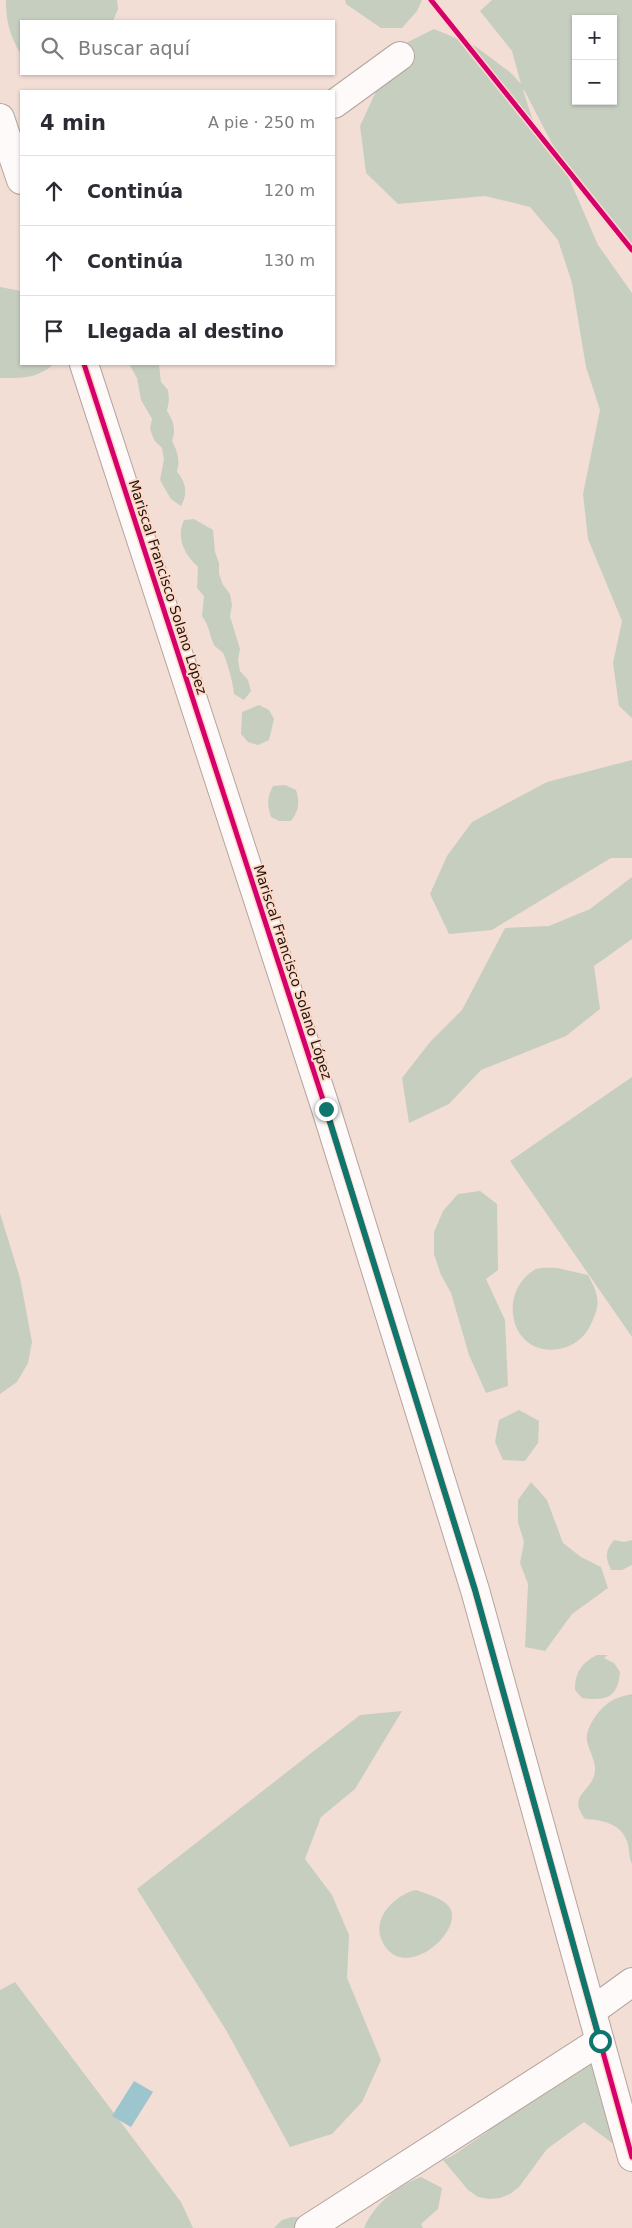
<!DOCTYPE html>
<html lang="es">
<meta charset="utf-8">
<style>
body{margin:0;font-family:"DejaVu Sans",sans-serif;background:#f7f7f7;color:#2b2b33}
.controls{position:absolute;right:15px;top:15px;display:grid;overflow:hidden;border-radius:0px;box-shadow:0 1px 4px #0004}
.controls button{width:45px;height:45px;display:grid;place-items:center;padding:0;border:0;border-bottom:1px solid #e1e1e2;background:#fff;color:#2b2b33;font:25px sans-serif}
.stop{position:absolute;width:15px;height:15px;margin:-11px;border:4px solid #0f766e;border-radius:50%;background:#fff}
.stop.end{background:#0f766e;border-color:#fff;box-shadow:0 1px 5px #0008}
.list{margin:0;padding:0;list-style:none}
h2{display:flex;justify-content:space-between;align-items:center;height:65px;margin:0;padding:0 20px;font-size:21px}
h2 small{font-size:16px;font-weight:400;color:#7c7c81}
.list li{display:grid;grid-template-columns:32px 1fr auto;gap:15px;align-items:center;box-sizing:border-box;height:70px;padding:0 20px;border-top:1px solid #e1e1e2}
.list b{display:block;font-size:19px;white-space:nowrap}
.list em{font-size:16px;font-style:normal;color:#7c7c81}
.icon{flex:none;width:28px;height:28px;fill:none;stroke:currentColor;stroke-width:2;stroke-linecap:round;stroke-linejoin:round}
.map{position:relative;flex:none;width:632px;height:2228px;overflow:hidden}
.search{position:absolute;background:#fff;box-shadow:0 1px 4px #0004;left:20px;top:20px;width:315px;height:55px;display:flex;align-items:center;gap:12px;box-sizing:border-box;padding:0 18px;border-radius:0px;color:#7c7c81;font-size:19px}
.panel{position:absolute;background:#fff;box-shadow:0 1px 4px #0004;left:20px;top:90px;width:315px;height:275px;border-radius:0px}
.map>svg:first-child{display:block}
.green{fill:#c6cec0;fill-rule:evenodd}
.water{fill:#9dc5cd}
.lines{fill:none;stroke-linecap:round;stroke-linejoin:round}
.minor-casing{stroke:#b4a59e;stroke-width:30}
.minor{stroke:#fdfaf9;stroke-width:28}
.cycleway-casing{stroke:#fedac9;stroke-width:8}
.cycleway{stroke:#d6006c;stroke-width:5}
.route{stroke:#0f766e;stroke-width:6}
.labels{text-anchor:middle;stroke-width:4;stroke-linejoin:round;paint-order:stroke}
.street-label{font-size:14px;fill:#20140e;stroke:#fedac9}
</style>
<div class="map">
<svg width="632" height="2228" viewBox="0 0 632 2228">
<rect width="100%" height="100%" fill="#f2ded5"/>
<path class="green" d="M 6,0 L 117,0 L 118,9 L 113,21 L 21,21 L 21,55 C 10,35 6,23 6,0 Z
M 345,0 L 422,0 L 417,11 L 402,28 L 381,28 L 346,4 Z
M 492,0 L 632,0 L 632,251 L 565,169 L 598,245 L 632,293 L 632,718 L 619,706 L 613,663 L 622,621 L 588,539 L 583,494 L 600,410 L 586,367 L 572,283 L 558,240 L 530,207 L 485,196 L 398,204 L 366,173 L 360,126 L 396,48 L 434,29 L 475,46 L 511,73 L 521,84 L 512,51 L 480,11 ZM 576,19 L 613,19 L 613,101 L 576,101 ZM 523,90 L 524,90 L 561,161 L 534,124 Z
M 0,287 L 21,291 L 21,364 L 54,364 C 36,379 23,378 0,378 Z
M 129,364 L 159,364 L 161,382 L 168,390 L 169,400 L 167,411 C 174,422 176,429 172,441 C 178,452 180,460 177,472 C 186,482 188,494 181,506 L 171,499 L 160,480 L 164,459 L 162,448 L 154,440 L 150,429 L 152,419 L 141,400 L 137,378 Z
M 194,519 L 213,530 L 215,552 L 219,563 L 219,574 L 223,585 L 230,594 L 232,605 L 230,616 L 240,649 L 238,660 L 240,671 L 248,680 L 251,691 L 244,700 L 234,694 C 234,687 227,660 223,653 C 221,650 216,648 214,645 C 209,634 210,627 202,616 L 204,596 L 197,588 L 198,567 C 184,554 176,538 184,520 Z
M 259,705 L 269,710 L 274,719 L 269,740 L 258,745 L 248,742 L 241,734 L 242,712 Z
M 632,760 L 632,858 L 611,858 L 492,930 L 449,934 L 430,894 L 447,856 L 472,822 L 547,782 Z
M 285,785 L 296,790 C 300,803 299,810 291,821 L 279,821 L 271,817 C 267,805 267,797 273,786 Z
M 632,877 L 632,939 L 594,966 L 600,1009 L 566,1036 L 481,1070 L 449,1104 L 409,1123 L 402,1078 L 430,1042 L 462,1010 L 505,928 L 549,926 L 590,909 Z
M 632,1077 L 632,1337 L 510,1161 Z
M 480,1191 L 497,1204 L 498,1270 L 486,1279 L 505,1320 L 508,1386 L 486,1393 L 469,1355 L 451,1293 L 441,1275 L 434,1254 L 434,1232 L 443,1211 L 458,1194 Z
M 0,1213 L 20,1278 L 32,1342 L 28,1363 L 17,1382 L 0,1394 Z
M 557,1268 L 588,1275 C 600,1297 601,1305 589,1328 C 583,1339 571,1347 559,1349 C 510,1357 497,1293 534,1270 C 539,1267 550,1268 557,1268 Z
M 519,1410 L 539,1421 L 538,1443 L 525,1461 L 503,1460 L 495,1442 L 499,1420 Z
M 531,1482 L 547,1500 L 563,1543 L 581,1557 L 601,1567 L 608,1588 L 572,1614 L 545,1651 L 525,1647 L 528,1584 L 520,1563 L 524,1542 L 518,1522 L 518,1500 Z
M 614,1540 L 624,1542 L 632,1540 L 632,1565 L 622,1570 L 611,1570 C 605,1557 605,1551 614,1540 Z
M 597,1655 L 608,1655 L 604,1658 L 614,1663 L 620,1672 C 618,1698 606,1701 582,1698 L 575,1690 C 575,1673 581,1663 597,1655 Z
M 632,1694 L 632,1864 C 628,1855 630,1849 627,1841 C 620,1823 602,1820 585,1819 C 566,1794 593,1792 595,1771 C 596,1761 589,1751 587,1741 C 585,1729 597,1712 607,1704 C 613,1698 624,1696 632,1694 Z
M 402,1711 L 355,1789 L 321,1817 L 305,1859 L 332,1895 L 349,1935 L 347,1978 L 381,2060 L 362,2102 L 332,2134 L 290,2147 L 226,2030 L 137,1889 L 360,1715 Z
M 416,1890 C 426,1894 444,1898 450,1908 C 464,1932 403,1985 382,1941 C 371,1918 396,1894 416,1890 Z
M 15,1982 L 181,2202 L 193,2228 L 0,2228 L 0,1990 Z
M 593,2053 L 624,2140 L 612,2143 L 584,2122 L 547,2149 L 519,2187 L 510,2194 L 500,2198 L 489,2199 L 478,2197 L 468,2190 L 443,2160 L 452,2156 L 487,2132 L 501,2115 Z
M 421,2177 L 442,2188 L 438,2209 L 421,2224 L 423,2228 L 364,2228 C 374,2204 397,2186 421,2177 Z
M 292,2217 L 324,2219 L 337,2228 L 274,2228 L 282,2220 Z"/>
<path class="water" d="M 134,2081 L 153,2092 L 131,2127 L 112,2116 Z"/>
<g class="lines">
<defs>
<path id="minor" d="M 334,104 L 400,56
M 0,118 L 21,180
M 84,364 L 326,1109 L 475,1590 L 632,2157
M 592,2011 L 632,1982
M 309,2228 L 600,2041"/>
</defs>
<use href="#minor" class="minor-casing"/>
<use href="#minor" class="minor"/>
<defs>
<path id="cycleway" d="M 431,0 L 632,250
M 84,364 L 326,1109 L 475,1590 L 632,2157"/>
</defs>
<use href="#cycleway" class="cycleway-casing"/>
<use href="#cycleway" class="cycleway"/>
</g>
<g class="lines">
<path class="route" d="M 326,1109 L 475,1590 L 600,2041"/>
</g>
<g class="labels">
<g class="street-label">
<text transform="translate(168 587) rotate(72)" y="5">Mariscal Francisco Solano López</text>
<text transform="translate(293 972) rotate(72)" y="5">Mariscal Francisco Solano López</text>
</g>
</g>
</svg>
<div class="controls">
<button>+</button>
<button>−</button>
</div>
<div class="stop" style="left:600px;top:2041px"></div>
<div class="stop end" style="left:326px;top:1109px"></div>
<div class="search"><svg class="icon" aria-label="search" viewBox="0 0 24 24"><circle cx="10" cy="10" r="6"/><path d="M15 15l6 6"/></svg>Buscar aquí</div>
<section class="panel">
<h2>4 min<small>A pie · 250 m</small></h2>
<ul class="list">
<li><svg class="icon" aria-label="ahead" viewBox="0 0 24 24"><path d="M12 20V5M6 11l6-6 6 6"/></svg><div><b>Continúa</b></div><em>120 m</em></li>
<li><svg class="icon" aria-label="ahead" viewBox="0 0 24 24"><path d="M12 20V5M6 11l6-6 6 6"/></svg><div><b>Continúa</b></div><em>130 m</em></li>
<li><svg class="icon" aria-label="arrive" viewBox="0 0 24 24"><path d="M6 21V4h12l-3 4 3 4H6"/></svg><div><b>Llegada al destino</b></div></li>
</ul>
</section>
</div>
